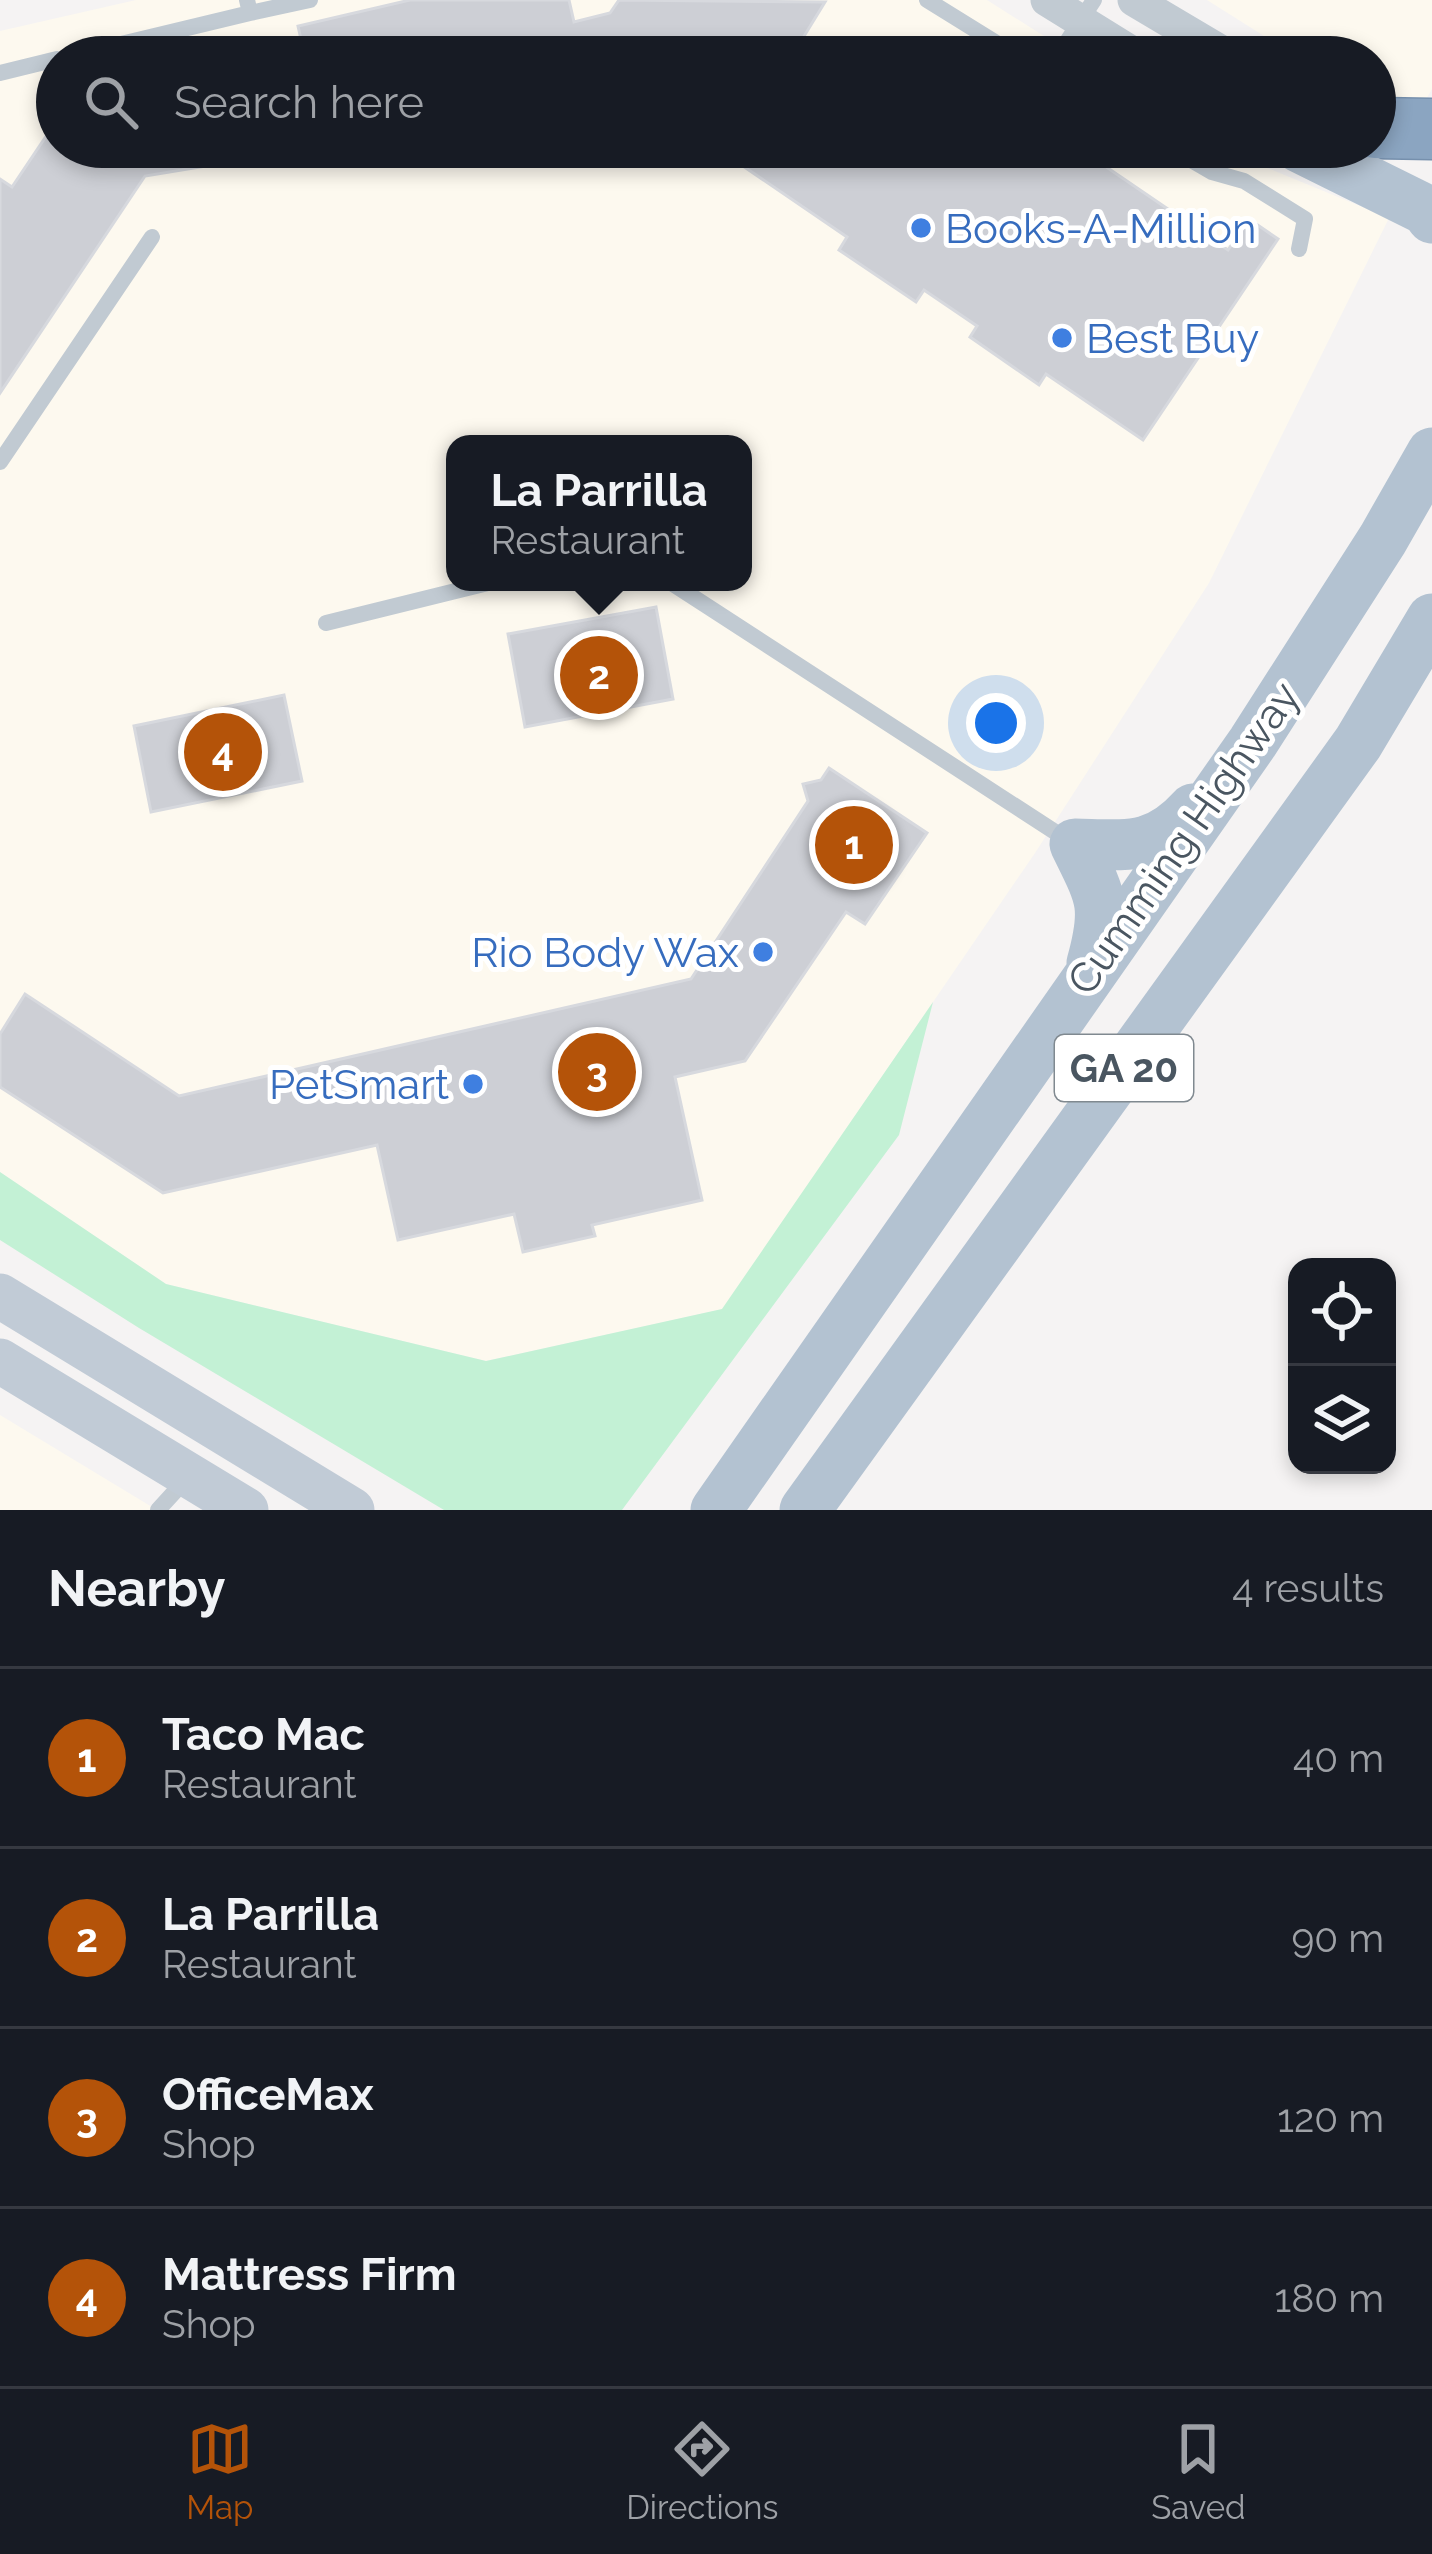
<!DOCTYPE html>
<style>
body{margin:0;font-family:Raleway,sans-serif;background:#20242c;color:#f1f3f6}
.controls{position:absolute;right:36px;bottom:36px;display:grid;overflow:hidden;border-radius:24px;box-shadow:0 6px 18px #0003}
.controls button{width:108px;height:108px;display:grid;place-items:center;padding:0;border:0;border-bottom:3px solid #363941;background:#171b24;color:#f1f3f6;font:60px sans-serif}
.you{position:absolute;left:996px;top:723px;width:42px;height:42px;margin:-30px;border:9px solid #fff;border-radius:50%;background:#1a73e8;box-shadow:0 0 0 18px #1a73e833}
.badge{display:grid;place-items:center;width:78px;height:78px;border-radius:50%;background:#b45309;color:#fff;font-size:39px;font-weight:700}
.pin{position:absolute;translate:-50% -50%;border:6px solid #fff;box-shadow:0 3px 12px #0006}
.popup{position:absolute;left:446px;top:435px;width:306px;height:156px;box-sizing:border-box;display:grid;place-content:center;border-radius:24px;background:#171b24;filter:drop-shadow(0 3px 9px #0005);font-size:39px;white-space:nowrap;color:#9ea1a6}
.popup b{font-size:45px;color:#f1f3f6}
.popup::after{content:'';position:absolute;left:50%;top:100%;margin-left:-24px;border:24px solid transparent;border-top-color:#171b24}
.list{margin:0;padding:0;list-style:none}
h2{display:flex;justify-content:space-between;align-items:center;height:156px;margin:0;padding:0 48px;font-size:51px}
h2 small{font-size:39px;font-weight:400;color:#9ea1a6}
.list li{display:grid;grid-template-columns:78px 1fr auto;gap:36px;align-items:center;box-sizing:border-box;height:180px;padding:0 48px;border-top:3px solid #363941}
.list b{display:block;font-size:45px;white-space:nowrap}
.list p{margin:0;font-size:39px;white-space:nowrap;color:#9ea1a6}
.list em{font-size:39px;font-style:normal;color:#9ea1a6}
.icon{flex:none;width:66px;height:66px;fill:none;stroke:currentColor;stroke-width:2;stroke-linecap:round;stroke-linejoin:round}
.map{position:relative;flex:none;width:1432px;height:1510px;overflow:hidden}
.search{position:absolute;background:#171b24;box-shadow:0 6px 18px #0003;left:36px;right:36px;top:36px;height:132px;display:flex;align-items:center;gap:30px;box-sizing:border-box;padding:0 42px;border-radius:66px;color:#9ea1a6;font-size:45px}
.sheet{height:876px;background:#171b24}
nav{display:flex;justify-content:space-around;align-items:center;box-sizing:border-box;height:168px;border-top:3px solid #363941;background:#171b24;font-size:33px;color:#9ea1a6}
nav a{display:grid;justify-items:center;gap:6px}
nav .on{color:#b45309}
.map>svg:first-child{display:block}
.commercial{fill:#fdf9ef;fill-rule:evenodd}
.green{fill:#c3f1d5}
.building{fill:#cdcfd5;stroke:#d7d9de;stroke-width:3}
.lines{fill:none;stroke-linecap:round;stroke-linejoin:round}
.highway-casing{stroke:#7690ad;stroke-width:63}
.lane{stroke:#c1cad2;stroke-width:16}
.street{stroke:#c1cad2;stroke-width:33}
.secondary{stroke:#c1cbd6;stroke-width:45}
.primary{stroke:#b3c2d1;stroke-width:51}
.highway{stroke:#8ba5c1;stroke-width:60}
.shop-dot{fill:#3f7fe0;stroke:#fff;stroke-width:4.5}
.labels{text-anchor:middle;stroke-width:10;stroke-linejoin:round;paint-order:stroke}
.shield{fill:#fff;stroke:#808990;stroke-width:3}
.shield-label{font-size:39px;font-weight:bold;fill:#4a5661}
.shop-label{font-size:42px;fill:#366cbe;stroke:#fff;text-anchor:start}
.street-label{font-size:42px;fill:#4a5661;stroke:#fff}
</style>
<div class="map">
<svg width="1432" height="1510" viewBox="0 0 1432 1510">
<rect width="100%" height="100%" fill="#f5f3f3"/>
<path class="commercial" d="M 136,0 L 987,0 L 1077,57 L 57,57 L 57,147 L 1229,147 L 1265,167 L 1389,218 L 1209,583 L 1035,853 L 723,1309 L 486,1361 L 166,1284 L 0,1172 L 0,31 ZM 455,444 L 743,444 L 743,582 L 455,582 Z
M 1207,0 L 1432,0 L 1432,89 L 1421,108 L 1375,88 L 1375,57 L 1307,57 L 1275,43 Z
M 0,1415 L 157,1510 L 0,1510 Z"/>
<path class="green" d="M 933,1002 L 899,1135 L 622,1510 L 444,1510 L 139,1328 L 0,1240 L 0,1172 L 166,1284 L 486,1361 L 722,1309 Z"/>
<path class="building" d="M 410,0 L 569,0 L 574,22 L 610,13 L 619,0 L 825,2 L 798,46 L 814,57 L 305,57 L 298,26 Z
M 223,46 L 226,57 L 178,57 Z
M 57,120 L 57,147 L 248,147 L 251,158 L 228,163 L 227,158 L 217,160 L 218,164 L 145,176 L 0,393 L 0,179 L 12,187 Z
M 715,147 L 1022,147 L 1040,159 L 1047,147 L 1077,147 L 1228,250 L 1249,219 L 1278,239 L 1143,440 L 1046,374 L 1039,385 L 970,337 L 977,326 L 924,290 L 916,302 L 839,250 L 847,237 Z
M 656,607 L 673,699 L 525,727 L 508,634 Z
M 284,695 L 302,781 L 151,812 L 134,726 Z
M 829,768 L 927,833 L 865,924 L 846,912 L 745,1061 L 675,1077 L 702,1200 L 592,1225 L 595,1236 L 523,1252 L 514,1214 L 398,1240 L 377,1145 L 163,1193 L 0,1087 L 0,1034 L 25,994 L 179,1096 L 691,979 L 808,801 L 803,784 L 821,780 Z"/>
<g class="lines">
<defs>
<path id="highway" d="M 1375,128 L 1432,129"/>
</defs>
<use href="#highway" class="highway-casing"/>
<path class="lane" d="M 927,0 L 1019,57
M 250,13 L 310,0
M 67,57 L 250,13 L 247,0
M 1057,57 L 1094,0
M 0,73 L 57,59
M 1169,147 L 1212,172 L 1244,181 L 1305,219 L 1299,249
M 0,462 L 152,237
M 670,582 L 1072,843
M 326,623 L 492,582
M 158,1510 L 189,1476"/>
<path class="street" d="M 1047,0 L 1139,57
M 1134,0 L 1230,57"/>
<path class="secondary" d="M 0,1296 L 352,1510
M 0,1361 L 246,1510"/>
<path class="primary" d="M 1299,147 L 1426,210 L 1432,218
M 1092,963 C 1108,905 1101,897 1075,844 C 1127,845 1155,851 1193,809
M 716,1510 L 1253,742 L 1383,539 L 1432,453
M 805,1510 L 1358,743 L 1432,619"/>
<use href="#highway" class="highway"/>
</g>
<g class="shop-dot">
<circle cx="921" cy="228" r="12"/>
<circle cx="1062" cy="338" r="12"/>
<circle cx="763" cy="952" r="12"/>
<circle cx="473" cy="1084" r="12"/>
</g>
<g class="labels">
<rect class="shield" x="1055" y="1035" width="138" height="66" rx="9"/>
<g class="shield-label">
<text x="1124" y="1082">GA 20</text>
</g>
<g class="shop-label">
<text x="945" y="243">Books-A-Million</text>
<text x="1086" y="353">Best Buy</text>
<text x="739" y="967" text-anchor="end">Rio Body Wax</text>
<text x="449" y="1099" text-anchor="end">PetSmart</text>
</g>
<g class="street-label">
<text transform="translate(1183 838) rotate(-55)" y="15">Cumming Highway</text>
</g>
</g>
</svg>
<div class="controls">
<button><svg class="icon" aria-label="locate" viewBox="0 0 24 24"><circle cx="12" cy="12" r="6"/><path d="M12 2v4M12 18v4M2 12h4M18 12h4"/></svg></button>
<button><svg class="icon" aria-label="layers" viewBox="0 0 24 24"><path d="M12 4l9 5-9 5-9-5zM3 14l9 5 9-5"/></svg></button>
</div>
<div class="you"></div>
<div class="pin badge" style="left:854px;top:845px">1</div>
<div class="pin badge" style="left:599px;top:675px">2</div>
<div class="popup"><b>La Parrilla</b>Restaurant</div>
<div class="pin badge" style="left:597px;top:1072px">3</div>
<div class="pin badge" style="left:223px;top:752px">4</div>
<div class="search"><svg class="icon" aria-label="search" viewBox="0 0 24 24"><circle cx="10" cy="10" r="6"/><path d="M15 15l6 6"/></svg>Search here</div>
</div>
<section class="sheet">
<h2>Nearby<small>4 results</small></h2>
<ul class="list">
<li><span class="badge">1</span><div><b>Taco Mac</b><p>Restaurant</p></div><em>40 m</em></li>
<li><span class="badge">2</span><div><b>La Parrilla</b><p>Restaurant</p></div><em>90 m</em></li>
<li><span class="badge">3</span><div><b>OfficeMax</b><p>Shop</p></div><em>120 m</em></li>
<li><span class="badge">4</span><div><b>Mattress Firm</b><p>Shop</p></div><em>180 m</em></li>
</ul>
</section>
<nav>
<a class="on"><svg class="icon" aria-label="map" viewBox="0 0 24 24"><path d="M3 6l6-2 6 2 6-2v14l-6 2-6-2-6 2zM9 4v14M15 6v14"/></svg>Map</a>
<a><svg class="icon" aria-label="directions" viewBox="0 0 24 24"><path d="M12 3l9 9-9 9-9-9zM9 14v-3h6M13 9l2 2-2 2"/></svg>Directions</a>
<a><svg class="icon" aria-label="saved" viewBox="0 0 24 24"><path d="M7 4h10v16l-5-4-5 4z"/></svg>Saved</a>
</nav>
